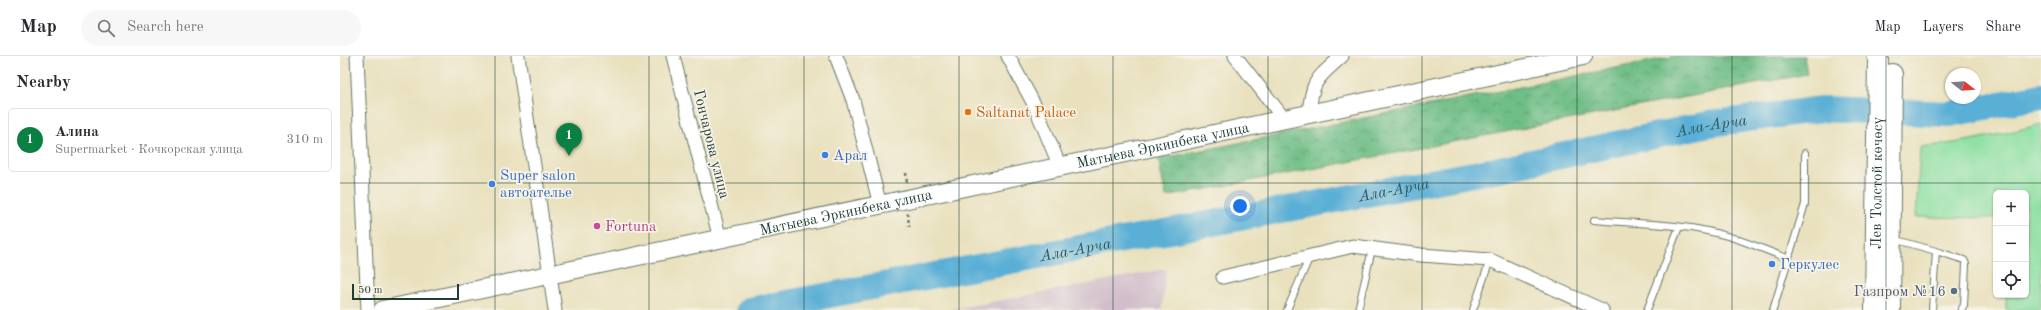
<!DOCTYPE html>
<meta charset="utf-8">
<style>
body{margin:0;font-family:"Old Standard TT",serif;background:#f7f7f7;color:#2b2b33}
.controls{position:absolute;right:12px;bottom:12px;display:grid;overflow:hidden;border-radius:6px;box-shadow:0 1px 3px #0004}
.controls button{width:36px;height:36px;display:grid;place-items:center;padding:0;border:0;border-bottom:1px solid #e1e1e2;background:#fff;color:#2b2b33;font:20px sans-serif}
.compass{position:absolute;left:1605px;top:12px;width:36px;height:36px;border-radius:50%;background:#fff;box-shadow:0 1px 3px #0004;rotate:107deg}
.scale{position:absolute;left:12px;bottom:10px;width:107px;box-sizing:border-box;padding-left:4px;border:2px solid #1f3d34;border-top:0;font-size:11px;line-height:14px;white-space:nowrap;color:#1f3d34;-webkit-text-stroke:3px #f7f3e8;paint-order:stroke}
.you{position:absolute;left:900px;top:150px;width:14px;height:14px;margin:-10px;border:3px solid #fff;border-radius:50%;background:#1a73e8;box-shadow:0 0 0 6px #1a73e833}
.badge{display:grid;place-items:center;width:26px;height:26px;border-radius:50%;background:#0b8043;color:#fff;font-size:13px;font-weight:700}
.pin{position:absolute;translate:-50% -33px;filter:drop-shadow(0 1px 2px #0008)}
.pin::after{content:'';position:absolute;top:21px;width:14px;height:12px;background:inherit;clip-path:polygon(0 0,100% 0,50% 100%)}
.list{margin:0;padding:0;list-style:none}
h2{display:flex;justify-content:space-between;align-items:center;height:52px;margin:0;padding:0 16px;font-size:17px}
h2 small{font-size:13px;font-weight:400;color:#7c7c81}
.list li{display:grid;grid-template-columns:26px 1fr auto;gap:12px;align-items:center;box-sizing:border-box;height:64px;margin:0 8px 8px;padding:0 8px;border:1px solid #e1e1e2;border-radius:6px}
.list b{display:block;font-size:15px;white-space:nowrap}
.list p{margin:0;font-size:13px;white-space:nowrap;color:#7c7c81}
.list em{font-size:13px;font-style:normal;color:#7c7c81}
.icon{flex:none;width:22px;height:22px;fill:none;stroke:currentColor;stroke-width:2;stroke-linecap:round;stroke-linejoin:round}
.map{position:relative;flex:none;width:1701px;height:254px;overflow:hidden}
header{display:flex;align-items:center;gap:24px;box-sizing:border-box;height:56px;padding:0 20px;background:#fff;border-bottom:1px solid #e1e1e2}
header strong{font-size:19px}
nav{display:flex;gap:22px;margin-inline-start:auto;font-size:14px}
.search{width:280px;height:36px;background:#f7f7f7;display:flex;align-items:center;gap:10px;box-sizing:border-box;padding:0 14px;border-radius:22px;color:#7c7c81;font-size:15px}
main{display:flex}
aside{flex:1;background:#fff}
.map>svg:first-child{display:block}
.industrial{fill:#d1bdcb}
.forest{fill:url(#forest-crowns);stroke:#477e5e}
.green{fill:#8adfa1;stroke:#548e6a}
.lines{fill:none;stroke-linecap:round;stroke-linejoin:round}
.river{stroke:#5aafd6;stroke-width:26}
.service-casing{stroke:#667664;stroke-width:8}
.minor-casing{stroke:#667664;stroke-width:15}
.secondary-casing{stroke:#667664;stroke-width:20}
.primary-casing{stroke:#667664;stroke-width:22}
.path{stroke:#667664;stroke-width:2.5;stroke-dasharray:3 3;stroke-linecap:butt}
.service{stroke:#fff;stroke-width:6}
.minor{stroke:#fff;stroke-width:13}
.secondary{stroke:#fff;stroke-width:18}
.primary{stroke:#fff;stroke-width:20}
.grid{fill:none;stroke:#1f3d34;stroke-width:1;stroke-opacity:0.55}
.food-dot{fill:#e8710a;stroke:#f7f3e8;stroke-width:1.5}
.shop-dot{fill:#3f7fe0;stroke:#f7f3e8;stroke-width:1.5}
.hotel-dot{fill:#d1479c;stroke:#f7f3e8;stroke-width:1.5}
.service-dot{fill:#5c6f8a;stroke:#f7f3e8;stroke-width:1.5}
.labels{text-anchor:middle;stroke-width:3.5;stroke-linejoin:round;paint-order:stroke}
.food-label{font-size:15px;fill:#c56008;stroke:#f7f3e8;text-anchor:start}
.street-label{font-size:15px;fill:#1f3d34;stroke:#f7f3e8}
.shop-label{font-size:15px;fill:#366cbe;stroke:#f7f3e8;text-anchor:start}
.hotel-label{font-size:15px;fill:#b23c85;stroke:#f7f3e8;text-anchor:start}
.service-label{font-size:15px;fill:#4e5e75;stroke:#f7f3e8;text-anchor:end}
.water-label{font-size:16px;font-style:italic;fill:#2e5a5c;stroke:#f7f3e8}
</style>
<header>
<strong>Map</strong>
<div class="search"><svg class="icon" aria-label="search" viewBox="0 0 24 24"><circle cx="10" cy="10" r="6"/><path d="M15 15l6 6"/></svg>Search here</div>
<nav><a>Map</a><a>Layers</a><a>Share</a></nav>
</header>
<main>
<aside>
<h2>Nearby<small></small></h2>
<ul class="list">
<li><span class="badge">1</span><div><b>Алина</b><p>Supermarket · Кочкорская улица</p></div><em>310 m</em></li>
</ul>
</aside>
<div class="map">
<svg width="1701" height="254" viewBox="0 0 1701 254">
<defs>
<pattern id="forest-crowns" width="20" height="18" patternUnits="userSpaceOnUse"><rect width="20" height="18" fill="#6fbe87"/><path d="M2 6a3 3 0 1 1 6 0M12 15a3 3 0 1 1 6 0" fill="none" stroke="#5b9c6f"/></pattern>
</defs>
<rect width="100%" height="100%" fill="#f7f3e8"/>
<filter id="ink" filterUnits="userSpaceOnUse"><feTurbulence type="fractalNoise" baseFrequency=".025" numOctaves="2"/><feDisplacementMap in="SourceGraphic" scale="8" xChannelSelector="R" yChannelSelector="G"/><feConvolveMatrix kernelMatrix="1 2 1 2 8 2 1 2 1" color-interpolation-filters="sRGB"/></filter>
<filter id="wash" filterUnits="userSpaceOnUse"><feTurbulence type="fractalNoise" baseFrequency=".012" numOctaves="4" result="noise"/><feDisplacementMap in="SourceGraphic" scale="16" xChannelSelector="R" yChannelSelector="G"/><feGaussianBlur stdDeviation="0.9" result="paint"/><feColorMatrix in="noise" values="0 0 0 0 0 0 0 0 0 0 0 0 0 0 0 0 0 1.4 0 .05"/><feComposite in="paint" operator="in"/></filter>
<g filter="url(#wash)">
<rect width="100%" height="100%" fill="#e9e1be"/>
<path class="industrial" d="M 826,213 L 822,254 L 609,254 Z"/>
<path class="forest" d="M 1336,0 L 1464,0 L 1467,18 L 826,141 L 818,103 Z"/>
<path class="green" d="M 1701,68 L 1701,254 L 1666,254 L 1666,239 L 1686,239 L 1686,137 L 1656,137 L 1656,162 L 1576,161 L 1580,91 C 1621,87 1661,79 1701,68 Z"/>
<g class="lines">
<path class="river" id="s1" d="M 409,254 L 1155,114 L 1369,68 L 1482,53 L 1610,58 L 1701,40"/>
</g>
</g>
<g filter="url(#ink)">
<g class="lines">
<defs>
<path id="service" d="M 1254,164 C 1298,168 1345,167 1387,180 C 1408,186 1427,195 1447,202
M 1553,183 L 1596,195 L 1592,254
M 1596,195 L 1624,204 L 1626,208 L 1624,249 L 1621,254
M 947,254 L 970,200
M 1018,254 L 1032,193
M 1133,254 L 1150,204
M 1307,254 L 1339,171
M 1433,254 L 1465,148 L 1465,97"/>
<path id="minor" d="M 17,0 L 28,254
M 178,0 L 215,254
M 333,0 L 380,183
M 496,0 L 513,44 L 540,149
M 668,0 L 695,50 L 720,111
M 895,0 L 945,64
M 969,58 C 972,23 977,23 1002,0
M 883,221 L 1013,190 L 1081,199 L 1150,204 L 1262,254"/>
<g id="secondary">
<path id="s2" d="M 43,254 L 1243,0"/>
</g>
<g id="primary">
<path id="s3" d="M 1535,254 L 1538,0"/>
<path d="M 1550,254 L 1552,18"/>
</g>
</defs>
<use href="#service" class="service-casing"/>
<use href="#minor" class="minor-casing"/>
<use href="#secondary" class="secondary-casing"/>
<use href="#primary" class="primary-casing"/>
<path class="path" d="M 566,117 L 567,128
M 568,157 L 569,171"/>
<use href="#service" class="service"/>
<use href="#minor" class="minor"/>
<use href="#secondary" class="secondary"/>
<use href="#primary" class="primary"/>
</g>
</g>
<path class="grid" d="M 155,0 L 155,254M 309,0 L 309,254M 464,0 L 464,254M 619,0 L 619,254M 773,0 L 773,254M 928,0 L 928,254M 1082,0 L 1082,254M 1237,0 L 1237,254M 1392,0 L 1392,254M 1546,0 L 1546,254M 0,127 L 1701,127"/>
<circle class="food-dot" cx="628" cy="56" r="4"/>
<g class="shop-dot">
<circle cx="485" cy="99" r="4"/>
<circle cx="152" cy="128" r="4"/>
<circle cx="1432" cy="208" r="4"/>
</g>
<circle class="hotel-dot" cx="257" cy="170" r="4"/>
<circle class="service-dot" cx="1614" cy="235" r="4"/>
<g class="labels">
<g class="food-label">
<text x="636" y="61">Saltanat Palace</text>
</g>
<g class="street-label">
<text transform="translate(372 88) rotate(76)" y="5">Гончарова улица</text>
<text dy="5" stroke="none"><textPath href="#s2" startOffset="797">Матыева Эркинбека улица</textPath></text>
<text dy="5" stroke="none"><textPath href="#s3" startOffset="127">Лев Толстой көчөсү</textPath></text>
<text dy="5" stroke="none"><textPath href="#s2" startOffset="473">Матыева Эркинбека улица</textPath></text>
</g>
<g class="shop-label">
<text x="493" y="104">Арал</text>
<text x="160" y="124">Super salon<tspan x="160" dy="17">автоателье</tspan></text>
<text x="1440" y="213">Геркулес</text>
</g>
<g class="hotel-label">
<text x="265" y="175">Fortuna</text>
</g>
<g class="service-label">
<text x="1606" y="240">Газпром №16</text>
</g>
<g class="water-label">
<text dy="6" stroke="none"><textPath href="#s1" startOffset="980">Ала-Арча</textPath></text>
<text dy="6" stroke="none"><textPath href="#s1" startOffset="656">Ала-Арча</textPath></text>
<text dy="6" stroke="none"><textPath href="#s1" startOffset="332">Ала-Арча</textPath></text>
</g>
</g>
</svg>
<div class="controls">
<button>+</button>
<button>−</button>
<button><svg class="icon" aria-label="locate" viewBox="0 0 24 24"><circle cx="12" cy="12" r="6"/><path d="M12 2v4M12 18v4M2 12h4M18 12h4"/></svg></button>
</div>
<svg class="compass" viewBox="-18 -18 36 36"><path d="M0-13l5 13h-10z" fill="#e53935"/><path d="M0 13l5-13h-10z" fill="#7c7c81"/></svg>
<div class="scale">50 m</div>
<div class="you"></div>
<div class="pin badge" style="left:229px;top:100px">1</div>
</div>
</main>
